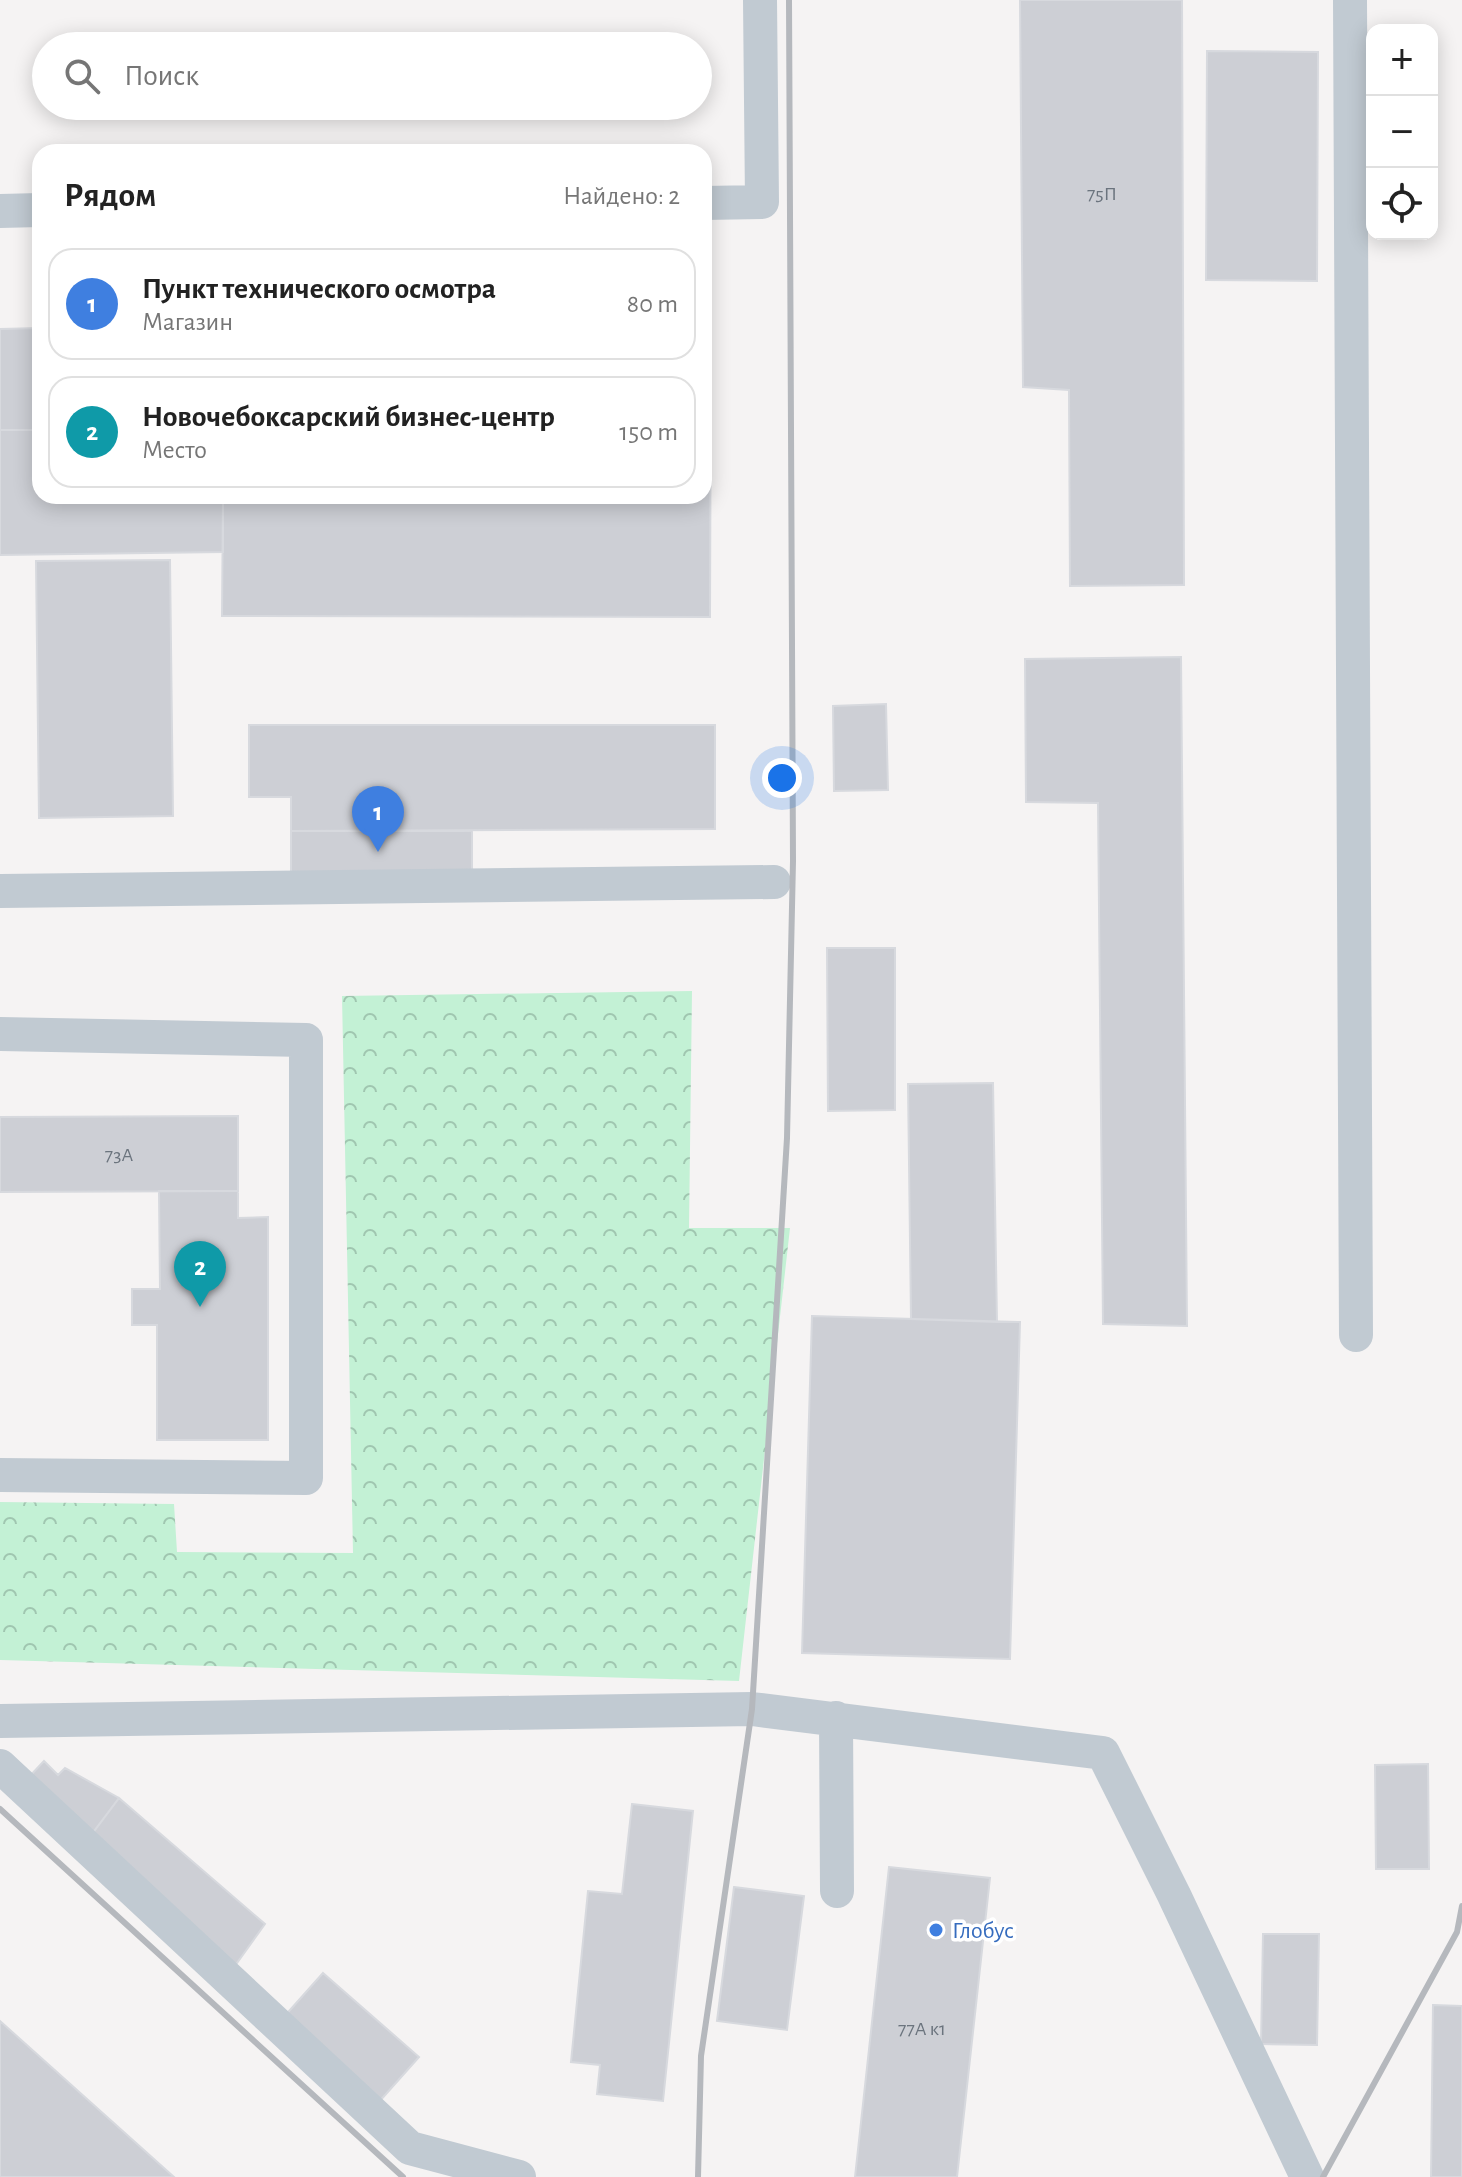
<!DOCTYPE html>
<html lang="ru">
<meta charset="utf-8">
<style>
body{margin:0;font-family:"Alegreya Sans",sans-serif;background:#f6f6f6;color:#222}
.controls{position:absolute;right:24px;top:24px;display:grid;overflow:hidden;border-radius:16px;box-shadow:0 4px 20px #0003}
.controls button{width:72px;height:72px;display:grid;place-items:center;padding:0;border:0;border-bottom:2px solid #e0e0e0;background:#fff;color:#222;font:40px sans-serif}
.you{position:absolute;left:782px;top:778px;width:28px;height:28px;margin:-20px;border:6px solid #fff;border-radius:50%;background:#1a73e8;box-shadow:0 0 0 12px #1a73e833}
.badge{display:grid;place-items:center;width:52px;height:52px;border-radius:50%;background:#7c3aed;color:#fff;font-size:26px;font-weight:700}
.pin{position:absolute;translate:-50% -66px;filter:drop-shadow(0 2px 4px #0008)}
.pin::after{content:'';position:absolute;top:42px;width:28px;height:24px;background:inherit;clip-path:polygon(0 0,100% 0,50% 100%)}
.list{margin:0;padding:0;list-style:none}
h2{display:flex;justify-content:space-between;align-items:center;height:104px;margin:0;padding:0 32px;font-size:34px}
h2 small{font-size:26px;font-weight:400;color:#767676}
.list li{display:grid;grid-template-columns:52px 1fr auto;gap:24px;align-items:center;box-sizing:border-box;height:112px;margin:0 16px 16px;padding:0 16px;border:2px solid #e0e0e0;border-radius:24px}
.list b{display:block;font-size:30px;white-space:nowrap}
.list p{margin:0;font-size:26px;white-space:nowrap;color:#767676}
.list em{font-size:26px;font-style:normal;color:#767676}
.icon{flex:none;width:44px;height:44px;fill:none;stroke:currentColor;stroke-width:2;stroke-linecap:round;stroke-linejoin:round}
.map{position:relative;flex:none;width:1462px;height:2177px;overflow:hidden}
.search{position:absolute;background:#fff;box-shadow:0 4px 20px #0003;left:32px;top:32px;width:680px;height:88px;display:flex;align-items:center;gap:20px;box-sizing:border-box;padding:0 28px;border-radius:44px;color:#767676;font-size:30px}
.panel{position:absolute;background:#fff;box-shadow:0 4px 20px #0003;left:32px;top:144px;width:680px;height:360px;border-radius:24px}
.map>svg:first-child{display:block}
.forest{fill:url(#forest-crowns)}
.building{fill:#cdcfd5;stroke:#d7d9de;stroke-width:2}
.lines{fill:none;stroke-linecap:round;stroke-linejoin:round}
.minor{stroke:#c1cad2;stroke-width:34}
.rail{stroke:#b5b8bd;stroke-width:6}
.shop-dot{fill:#3f7fe0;stroke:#fff;stroke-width:3}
.labels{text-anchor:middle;stroke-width:7;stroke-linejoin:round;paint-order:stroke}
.number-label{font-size:20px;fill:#6b747e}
.shop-label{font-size:24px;fill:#366cbe;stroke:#fff;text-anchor:start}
</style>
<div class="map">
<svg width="1462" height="2177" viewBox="0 0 1462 2177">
<defs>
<pattern id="forest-crowns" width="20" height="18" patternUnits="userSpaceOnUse" patternTransform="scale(2)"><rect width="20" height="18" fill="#c3f1d5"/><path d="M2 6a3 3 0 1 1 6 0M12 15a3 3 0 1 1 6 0" fill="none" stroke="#a0c6b0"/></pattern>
</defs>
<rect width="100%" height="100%" fill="#f5f3f3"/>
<path class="forest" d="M 692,991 L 689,1228 L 790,1228 L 739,1681 L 0,1660 L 0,1502 L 174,1504 L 177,1552 L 353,1553 L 342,996 Z"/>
<path class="building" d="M 1020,0 L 1182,0 L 1184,585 L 1070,586 L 1069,390 L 1023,387 Z
M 1207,51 L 1318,52 L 1317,281 L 1206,280 Z
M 704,327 L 711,327 L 710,617 L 222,616 L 223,496 L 704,496 Z
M 40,328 L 40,430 L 0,430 L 0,329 Z
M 0,430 L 40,430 L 40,496 L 223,496 L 223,552 L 0,555 Z
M 170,560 L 173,816 L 39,818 L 36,561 Z
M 1181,657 L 1187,1326 L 1103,1324 L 1098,803 L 1026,802 L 1025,659 Z
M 886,704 L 888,790 L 834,791 L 833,706 Z
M 249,725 L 715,725 L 715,829 L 291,831 L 291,797 L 249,797 Z
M 291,831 L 472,831 L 472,873 L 291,874 Z
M 827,948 L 895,948 L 895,1110 L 828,1111 Z
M 993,1083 L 997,1322 L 911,1319 L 908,1084 Z
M 238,1116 L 238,1191 L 0,1192 L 0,1117 Z
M 159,1191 L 238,1191 L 238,1218 L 268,1217 L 268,1440 L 157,1440 L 157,1325 L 132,1325 L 132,1289 L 160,1289 Z
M 812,1316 L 1020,1322 L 1010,1659 L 802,1653 Z
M 44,1761 L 58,1775 L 65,1768 L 119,1798 L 89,1838 L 27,1779 Z
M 1428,1764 L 1429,1869 L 1376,1869 L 1375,1765 Z
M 119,1798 L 265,1924 L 232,1970 L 89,1838 Z
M 632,1804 L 693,1811 L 663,2101 L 597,2094 L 600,2065 L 571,2062 L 588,1891 L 622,1894 Z
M 889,1867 L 990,1878 L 957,2177 L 855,2177 Z
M 734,1887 L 804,1896 L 787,2030 L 717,2021 Z
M 1263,1934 L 1319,1934 L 1317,2045 L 1261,2044 Z
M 323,1973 L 419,2057 L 378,2103 L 282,2019 Z
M 1433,2005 L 1462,2006 L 1462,2177 L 1431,2177 Z
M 0,2021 L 174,2177 L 0,2177 Z"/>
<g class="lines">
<path class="minor" d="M 1350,0 L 1356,1335
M 704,203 L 762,202 L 760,0
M 0,211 L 40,210
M 0,891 L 774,882
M 0,1034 L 306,1040 L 306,1478 L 0,1475
M 836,1718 L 837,1891
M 0,1721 L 752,1709 L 1103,1753 L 1174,1895 L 1307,2177
M 0,1766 L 410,2148 L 519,2177"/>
<path class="rail" d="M 0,1809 L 403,2177
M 698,2177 L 701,2056 L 752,1709 L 787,1138 L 793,861 L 789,0
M 1323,2177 L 1457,1932 L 1462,1906"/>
</g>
<circle class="shop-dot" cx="936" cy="1930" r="8"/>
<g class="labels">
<g class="number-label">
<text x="1102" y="200">75П</text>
<text x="119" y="1161">73А</text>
<text x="922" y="2035">77А к1</text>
</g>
<g class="shop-label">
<text x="952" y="1938">Глобус</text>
</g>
</g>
</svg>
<div class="controls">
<button>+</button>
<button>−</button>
<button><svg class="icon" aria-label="locate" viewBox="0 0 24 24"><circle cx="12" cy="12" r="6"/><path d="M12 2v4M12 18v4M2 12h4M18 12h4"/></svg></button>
</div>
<div class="you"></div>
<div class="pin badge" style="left:378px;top:852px;background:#3f7fe0">1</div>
<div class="pin badge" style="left:200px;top:1307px;background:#0f9aa8">2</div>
<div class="search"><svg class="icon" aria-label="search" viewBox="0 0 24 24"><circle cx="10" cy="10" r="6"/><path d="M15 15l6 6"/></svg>Поиск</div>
<section class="panel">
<h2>Рядом<small>Найдено: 2</small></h2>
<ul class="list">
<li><span class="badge" style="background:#3f7fe0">1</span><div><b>Пункт технического осмотра</b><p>Магазин</p></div><em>80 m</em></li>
<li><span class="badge" style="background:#0f9aa8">2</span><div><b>Новочебоксарский бизнес-центр</b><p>Место</p></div><em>150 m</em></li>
</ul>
</section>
</div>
